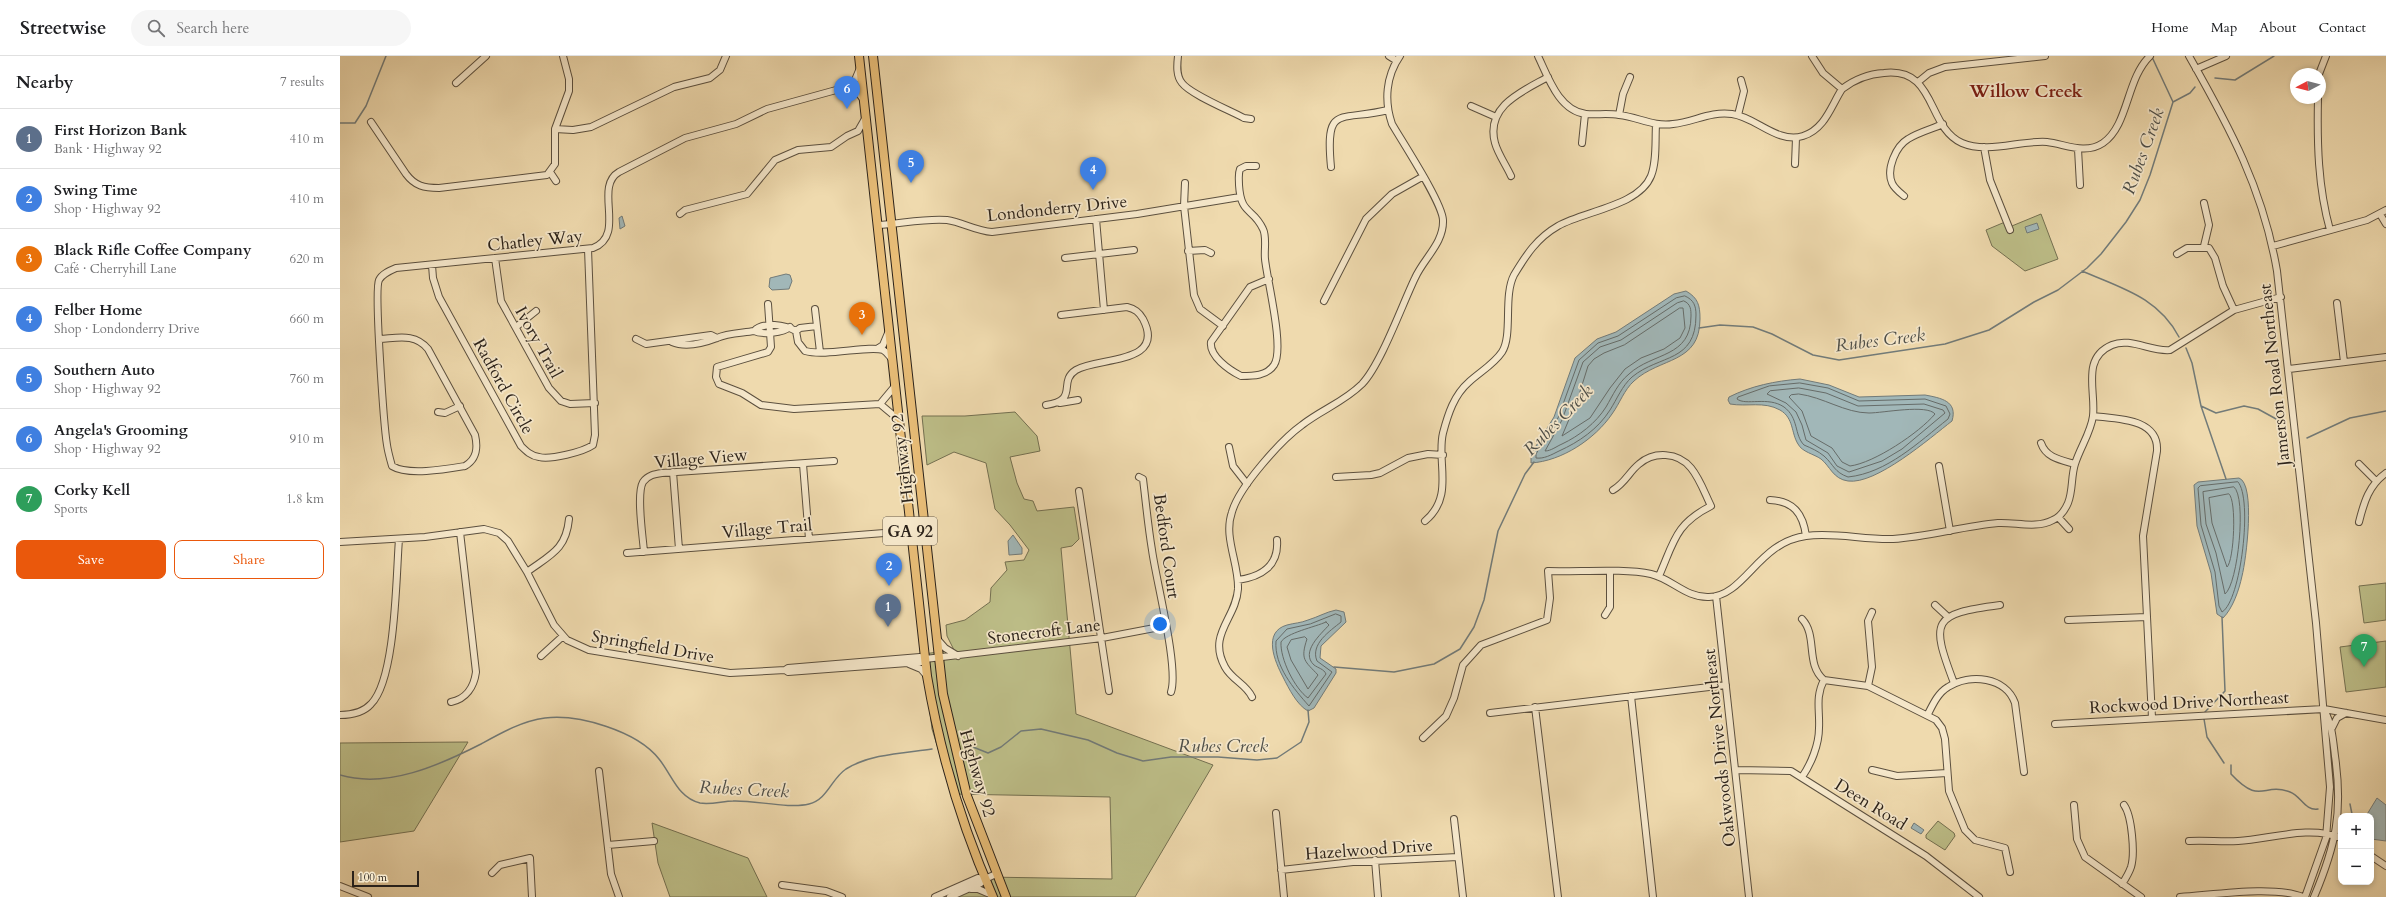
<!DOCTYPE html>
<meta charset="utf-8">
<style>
body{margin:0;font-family:Cardo,serif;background:#f6f6f6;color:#202124}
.controls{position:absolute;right:12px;bottom:12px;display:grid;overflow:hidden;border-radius:8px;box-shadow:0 2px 6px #0003}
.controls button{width:36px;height:36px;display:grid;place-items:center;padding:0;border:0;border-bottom:1px solid #e0e0e0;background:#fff;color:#202124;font:20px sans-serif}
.compass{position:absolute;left:1950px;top:12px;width:36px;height:36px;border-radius:50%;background:#fff;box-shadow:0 2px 6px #0003;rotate:263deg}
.scale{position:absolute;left:12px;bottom:10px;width:67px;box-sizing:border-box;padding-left:4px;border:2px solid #2b221a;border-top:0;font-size:11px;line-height:14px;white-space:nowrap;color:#2b221a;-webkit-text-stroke:3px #f5e7ca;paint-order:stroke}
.you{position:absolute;left:820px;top:568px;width:14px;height:14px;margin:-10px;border:3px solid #fff;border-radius:50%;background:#1a73e8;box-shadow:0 0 0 6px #1a73e833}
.badge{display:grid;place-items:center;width:26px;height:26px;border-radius:50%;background:#ea580c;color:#fff;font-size:13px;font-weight:700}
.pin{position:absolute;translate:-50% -33px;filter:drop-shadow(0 1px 2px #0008)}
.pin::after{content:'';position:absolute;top:21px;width:14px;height:12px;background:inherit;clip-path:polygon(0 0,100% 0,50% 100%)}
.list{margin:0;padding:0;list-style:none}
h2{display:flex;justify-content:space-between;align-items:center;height:52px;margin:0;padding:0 16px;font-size:17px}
h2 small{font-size:13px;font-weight:400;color:#757577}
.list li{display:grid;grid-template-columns:26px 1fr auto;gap:12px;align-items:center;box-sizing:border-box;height:60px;padding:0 16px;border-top:1px solid #e0e0e0}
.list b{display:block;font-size:15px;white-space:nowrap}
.list p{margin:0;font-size:13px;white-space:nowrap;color:#757577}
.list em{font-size:13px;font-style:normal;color:#757577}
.actions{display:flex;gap:8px;padding:12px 16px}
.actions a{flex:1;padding:9px 0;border:1px solid #ea580c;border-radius:8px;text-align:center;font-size:14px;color:#ea580c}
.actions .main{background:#ea580c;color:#fff}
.icon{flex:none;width:22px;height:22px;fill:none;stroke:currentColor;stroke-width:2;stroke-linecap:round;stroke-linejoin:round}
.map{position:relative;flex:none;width:2046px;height:841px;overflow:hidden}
header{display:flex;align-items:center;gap:24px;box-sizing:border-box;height:56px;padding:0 20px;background:#fff;border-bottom:1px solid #e0e0e0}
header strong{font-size:19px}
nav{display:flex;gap:22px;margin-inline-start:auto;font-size:14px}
.search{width:280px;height:36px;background:#f6f6f6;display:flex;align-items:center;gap:10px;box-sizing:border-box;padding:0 14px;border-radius:22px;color:#757577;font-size:15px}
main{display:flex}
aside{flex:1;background:#fff}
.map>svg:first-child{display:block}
.green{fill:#bdbe88;stroke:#747051}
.water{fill:#a1b7b8;stroke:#727b79}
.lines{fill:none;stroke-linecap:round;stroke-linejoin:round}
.shore{stroke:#666c69;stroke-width:1}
.stream{stroke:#727b79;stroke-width:1.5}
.minor-casing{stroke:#5c503f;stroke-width:8}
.major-casing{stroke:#2b221a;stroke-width:10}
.minor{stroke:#f5e7ca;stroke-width:6}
.major{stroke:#e8bd77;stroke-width:8}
.labels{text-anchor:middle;stroke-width:3.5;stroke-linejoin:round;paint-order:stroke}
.shield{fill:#f5e7ca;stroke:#685d4f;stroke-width:1}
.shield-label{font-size:16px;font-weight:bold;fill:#2b221a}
.street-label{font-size:17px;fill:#2b221a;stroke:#f5e7ca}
.neighbourhood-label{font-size:18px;font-weight:bold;fill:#7a1f14;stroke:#f5e7ca}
.water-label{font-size:18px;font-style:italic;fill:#4e4f49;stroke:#f5e7ca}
</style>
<header>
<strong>Streetwise</strong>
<div class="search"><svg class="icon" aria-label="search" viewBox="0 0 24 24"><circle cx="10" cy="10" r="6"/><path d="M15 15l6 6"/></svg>Search here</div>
<nav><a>Home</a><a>Map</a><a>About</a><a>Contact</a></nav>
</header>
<main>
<aside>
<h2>Nearby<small>7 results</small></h2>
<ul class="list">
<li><span class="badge" style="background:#5c6f8a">1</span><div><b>First Horizon Bank</b><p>Bank · Highway 92</p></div><em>410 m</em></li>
<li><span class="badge" style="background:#3f7fe0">2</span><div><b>Swing Time</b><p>Shop · Highway 92</p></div><em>410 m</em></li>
<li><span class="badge" style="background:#e8710a">3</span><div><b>Black Rifle Coffee Company</b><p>Café · Cherryhill Lane</p></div><em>620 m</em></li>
<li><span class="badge" style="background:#3f7fe0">4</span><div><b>Felber Home</b><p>Shop · Londonderry Drive</p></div><em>660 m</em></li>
<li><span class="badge" style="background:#3f7fe0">5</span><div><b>Southern Auto</b><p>Shop · Highway 92</p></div><em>760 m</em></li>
<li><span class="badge" style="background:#3f7fe0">6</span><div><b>Angela's Grooming</b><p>Shop · Highway 92</p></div><em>910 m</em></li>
<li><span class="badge" style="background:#2e9e5b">7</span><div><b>Corky Kell</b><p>Sports</p></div><em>1.8 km</em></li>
</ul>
<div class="actions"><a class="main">Save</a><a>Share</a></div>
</aside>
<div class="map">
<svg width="2046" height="841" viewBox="0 0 2046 841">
<rect width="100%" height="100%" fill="#efdaae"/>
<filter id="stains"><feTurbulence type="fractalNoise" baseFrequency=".005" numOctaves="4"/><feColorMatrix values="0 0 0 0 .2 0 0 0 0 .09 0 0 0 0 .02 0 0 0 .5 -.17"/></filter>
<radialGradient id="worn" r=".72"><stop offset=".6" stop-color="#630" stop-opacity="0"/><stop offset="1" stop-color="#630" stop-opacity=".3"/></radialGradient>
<path class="green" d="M 1701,158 L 1718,203 L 1685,215 L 1652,190 L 1646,174 L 1665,166 L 1667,172 Z
M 675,356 L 697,380 L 700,395 L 670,401 L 677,427 L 684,443 L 693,445 L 697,455 L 734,451 L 739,483 L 732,490 L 721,492 L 736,658 L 873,709 L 795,841 L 604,841 L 645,821 L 772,823 L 770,741 L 612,738 L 592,673 L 583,598 L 614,594 L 607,580 L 606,569 L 625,564 L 650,546 L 651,532 L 667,514 L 665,506 L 684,504 L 689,494 L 670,469 L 655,453 L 646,407 L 614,396 L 587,409 L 582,360 L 625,360 Z
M 2046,527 L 2046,564 L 2024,567 L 2019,530 Z
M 2046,585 L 2046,631 L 2006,636 L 2000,591 Z
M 128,686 L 74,775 L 0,786 L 0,687 Z
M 1598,765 L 1614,777 L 1615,780 L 1605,794 L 1586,782 L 1586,779 Z
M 312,767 L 408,802 L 427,841 L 330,841 L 318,807 Z"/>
<path class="water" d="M 282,160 L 285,170 L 280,173 L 279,162 Z
M 1697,167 L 1699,173 L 1687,177 L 1685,171 Z
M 446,218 L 450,219 L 452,225 L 449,233 L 432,234 L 429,231 L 430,222 Z
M 1346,235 C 1358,242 1360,249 1360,263 C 1360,308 1320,301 1294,325 C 1284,334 1280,347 1272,358 C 1255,383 1222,405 1191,407 L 1191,398 L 1214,361 L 1235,302 L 1257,283 L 1276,276 L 1334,238 Z
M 1460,323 L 1489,329 L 1519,341 L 1585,339 C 1601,342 1618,345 1612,365 C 1590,382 1536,429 1508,425 C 1493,423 1490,410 1481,403 C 1474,398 1462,396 1458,388 C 1451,377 1454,362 1440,354 C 1424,345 1407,351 1390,348 L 1388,344 L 1389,341 C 1411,330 1435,325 1460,323 Z
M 1899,422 C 1916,428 1906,505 1902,520 C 1899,534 1893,552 1883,562 L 1877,558 L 1871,517 L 1857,470 L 1854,429 L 1858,426 Z
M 673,479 L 682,492 L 682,498 L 669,499 L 668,485 Z
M 996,554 L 1004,556 L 1006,566 L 981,590 L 980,602 L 996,613 L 996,617 L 974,652 L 968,655 C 957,649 949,633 943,621 C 935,606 922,576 947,569 C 954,567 961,567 968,564 C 978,561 986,556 996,554 Z
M 2037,742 L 2046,749 L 2046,785 L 2031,783 L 2031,760 L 2026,760 Z
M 1574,767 L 1584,774 L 1581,778 L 1571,772 Z"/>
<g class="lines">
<path class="shore" d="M 1345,240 C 1354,244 1356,250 1356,259 C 1356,307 1320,298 1292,321 C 1282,330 1277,343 1270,354 C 1258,373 1239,386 1219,395 C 1211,399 1204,403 1196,402 L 1196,398 L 1218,362 L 1239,304 L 1258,287 L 1278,280 L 1336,242 Z
M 1344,245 C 1351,248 1351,254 1351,260 C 1351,302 1313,296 1289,318 C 1278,327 1273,339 1266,351 C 1256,367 1239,380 1222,388 C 1217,390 1211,395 1205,395 L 1222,364 L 1243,306 L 1260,291 L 1281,284 L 1337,247 Z
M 1340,252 L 1343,252 L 1345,272 L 1340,282 L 1324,293 L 1301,302 L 1285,313 L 1270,332 L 1250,362 L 1222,380 L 1238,342 L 1248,310 L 1254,303 L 1264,297 L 1284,289 Z
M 1460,327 L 1488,332 L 1519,345 L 1585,343 L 1606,350 L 1610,358 L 1608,363 C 1579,386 1547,417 1508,421 C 1494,416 1494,409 1484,400 C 1478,395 1471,392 1464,389 C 1454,379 1459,362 1444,351 C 1428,340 1406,350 1397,343 L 1398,341 L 1429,330 Z
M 1459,332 L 1486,337 L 1518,350 L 1584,348 L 1603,354 L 1605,357 L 1562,393 L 1542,405 L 1509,416 L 1497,410 L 1488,397 L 1466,384 L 1462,369 L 1456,356 L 1446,347 L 1427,338 L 1430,335 Z
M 1459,338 C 1483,341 1505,357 1529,357 C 1543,357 1587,348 1595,358 C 1579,377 1534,407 1510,410 L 1502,406 L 1492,392 L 1471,380 L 1462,355 L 1449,341 L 1451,339 Z
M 1898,426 C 1913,442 1901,545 1882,556 L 1879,550 L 1875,516 L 1861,469 L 1858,432 L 1860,430 Z
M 1894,431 C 1907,441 1898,528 1885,538 L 1876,497 L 1866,468 L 1863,436 Z
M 1889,438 C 1897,444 1894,505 1887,511 L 1872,467 L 1869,442 Z
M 996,558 L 1001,560 L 1001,566 C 990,575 970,588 977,605 L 992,616 L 969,650 C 954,633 934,610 936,585 L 947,573 L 970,568 Z
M 986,566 L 989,569 C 981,578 960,596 974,609 C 978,612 984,613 986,618 L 968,642 C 955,633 940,603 941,586 C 946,577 975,571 986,566 Z
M 965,581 L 967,583 C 960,604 965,605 978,619 L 968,633 L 951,604 L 947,591 L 951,584 Z"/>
<path class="stream" d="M 1875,22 L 1895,24 L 1934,0
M 1833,46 L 1850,37 L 1855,31
M 0,67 L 15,67 L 26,50 L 46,0
M 1742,215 C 1781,232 1818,241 1839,281
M 1359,272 L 1380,269 L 1413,271 L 1432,278 L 1473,299 L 1499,304 L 1605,288 L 1649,274 L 1694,246 L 1718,234 L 1747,212 L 1761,198 L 1786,166 L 1800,144 L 1810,119 L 1833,46 L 1812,1
M 1846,292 L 1852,307 L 1861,350 L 1886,423
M 1861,350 L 1876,357 L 1904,350 L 1918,353 L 1938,364
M 1967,382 L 2010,362 L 2046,355
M 994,611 L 1054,616 L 1094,608 L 1120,593 L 1134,571 L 1144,544 L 1158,475 L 1185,418 L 1194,406
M 1865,656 L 1885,635 L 1882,561
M 1864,663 L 1867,681 L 1884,707
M 623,687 L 648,697 L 661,691 L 681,675 L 701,673 L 748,684 L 777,697 L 803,705 L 831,701 L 878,701 L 917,704 L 937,702 L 961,686 L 969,666 L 968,654
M 1891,709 L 1891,718 C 1921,750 1922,726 1950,736 C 1961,740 1965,755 1978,753
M 0,719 C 47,733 100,709 141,688 C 161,677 182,665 205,662 C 239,658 297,675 319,703 C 332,719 338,742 360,747 C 371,749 383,745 393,745 C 414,744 449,753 469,748 C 488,743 491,723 506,713 C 530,698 564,697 592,693
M 2010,748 L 2012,758 L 2026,759"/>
<defs>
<path id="minor" d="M 838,0 C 837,9 836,20 842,27 C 850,38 889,54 904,62 L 911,63
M 1049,0 L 1057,5
M 1198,0 C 1208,21 1219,55 1246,58 C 1257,59 1268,57 1279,59 C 1298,61 1314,71 1333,68 C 1354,66 1370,55 1392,58 C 1416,61 1437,88 1463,80 C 1485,73 1491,50 1502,33 C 1515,23 1528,18 1544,17 C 1597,11 1586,71 1622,87 C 1648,98 1680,84 1707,86 C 1725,88 1745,99 1763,87 C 1789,69 1786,23 1810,0
M 1472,0 L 1483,17 L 1502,33
M 1849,0 C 1890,72 1923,133 1937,215 L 1976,567 L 1990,731 L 1986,782 L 1965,841
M 1856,13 L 1886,0
M 1979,18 L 1986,0
M 1578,26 L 1589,17 L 1605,11 L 1705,0
M 116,27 L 146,0
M 507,31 L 515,24 L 520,12
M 1978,42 C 1977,87 1978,131 1990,174
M 1131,50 L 1156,61
M 1279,59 L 1283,38 L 1290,21
M 1398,59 L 1404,35 L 1401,24
M 31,66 L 66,118 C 75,130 84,132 99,132 L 207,119 L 215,108 L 215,73 L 229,35 L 229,23 L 223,0
M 215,73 L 233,74 L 251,71 L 334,31 L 370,22 L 380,14 L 386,0
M 1242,87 L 1245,58
M 1644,91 L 1650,124 L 1670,174
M 1738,93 L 1740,129
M 1455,108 L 1456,82
M 916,110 L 906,110 L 900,113 C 898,118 899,123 899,129 C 901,160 913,151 923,173 C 927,181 924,194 925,203 C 927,224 945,293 934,309 C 927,320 913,320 901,320 C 889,314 869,300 871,286 L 910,231 L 929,223
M 991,111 C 985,47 999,66 1048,54
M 210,116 L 216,125
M 1171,120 C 1166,109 1158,98 1155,87 C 1145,50 1183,35 1208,21
M 845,127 L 844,150 L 854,239 L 860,253 L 883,270
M 1564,140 C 1559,136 1554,132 1552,127 C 1546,113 1556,90 1568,83 C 1579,76 1592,73 1603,68
M 1864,147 L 1869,169 L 1864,190
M 340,158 L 345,154 L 407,138 L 435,104 L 458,94 L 491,91 L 507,80 L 518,75 L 526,61
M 2040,158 L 2046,168
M 756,163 L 764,254
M 538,169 C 559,168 586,162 607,164 C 622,166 636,175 652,176 L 797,158 L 900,141
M 1933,190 L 2027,164 L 2046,154
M 848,195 L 865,194 L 871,197
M 1837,198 L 1847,192 L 1869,192 L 1875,202 L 1883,230 L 1894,254
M 155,202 L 161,245 L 209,332 L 221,345 L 230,348 L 255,347
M 725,202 L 794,194
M 92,209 L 93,222 L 99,241 L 181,390 C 186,395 191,400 199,401 C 210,404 243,396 253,389 L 255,379 L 248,193
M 984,245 L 1026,163 L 1052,138 L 1082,121
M 1997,247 L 2004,306
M 428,248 L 431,291 L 428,296 L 377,311 L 376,321 L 379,328 L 402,337 L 421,349 L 454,353 L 540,348
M 475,253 L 480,296
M 176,271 L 196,255
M 414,275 C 422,279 443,277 450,271
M 456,275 L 460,272 L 477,270
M 40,283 C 58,282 75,277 88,293 L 135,379 C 138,392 137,403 125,410 C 107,413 68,420 52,410 C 50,403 48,396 47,389 C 44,371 34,234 39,224 C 42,218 49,215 56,212 L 253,192 C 287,179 253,131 279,116 L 345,82 L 396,68 L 427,53 L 507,31 L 516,34 L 523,43
M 296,283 L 306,288 L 371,279 L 377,282
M 332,286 C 346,292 364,287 377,282 C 387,277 402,277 414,275 C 424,265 445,269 456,275 L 458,286 L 465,295 C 486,301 529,289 543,294 C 547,296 549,300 552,303
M 537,293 L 543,289 L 548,277
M 1949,313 L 2046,301
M 720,347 L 738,344
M 540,348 L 558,363
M 540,348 L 555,330
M 706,349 C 740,344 717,326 736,314 C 757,301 827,309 803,263 C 799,256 795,253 787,251 L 721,259
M 98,356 L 105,357 L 120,350
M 1753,360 C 1777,363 1819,362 1817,395 L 1803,480 L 1812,662
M 1701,387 C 1706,402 1721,404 1735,408
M 889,391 L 893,410 L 907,428
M 463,408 L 469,483
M 2019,408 L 2036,425
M 1599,410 L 1610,475
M 333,416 L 339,493
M 799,421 L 803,423 C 806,447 808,470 812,494 C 816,524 839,612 831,636
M 996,421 L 1031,419 L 1040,417 L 1068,402 L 1088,398 L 1103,399
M 1273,434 C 1285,427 1289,416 1299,408 C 1314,395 1338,396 1351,412 C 1360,423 1365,438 1371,450 C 1335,468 1334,486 1319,520
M 739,435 L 769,635
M 1430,444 C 1453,445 1463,457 1466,480
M 1718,461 L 1729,473
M 1085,465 C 1115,440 1096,406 1103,377 C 1108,358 1114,339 1129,326 C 1140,316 1154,308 1162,296 C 1173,279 1163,240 1174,219 C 1186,199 1197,182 1218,170 C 1244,155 1299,150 1311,120 C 1317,105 1315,84 1316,69
M 2019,466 C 2024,446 2029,429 2046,417
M 0,486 L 85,481 L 144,473 L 159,477 L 168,485 L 187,516 L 214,569 L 227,584 L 249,594 L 390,617 L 445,614 L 448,616 L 581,606 L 585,603 L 762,582 L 825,570
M 304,496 C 303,481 296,438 303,426 C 308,419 315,418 322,417 L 494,405
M 287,497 L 570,475
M 187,516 C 210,499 226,494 229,463
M 898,524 C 921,521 939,510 937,484
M 1376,540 L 1409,841
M 1595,549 L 1608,561
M 1265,559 L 1270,551 L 1270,516
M 1462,563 C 1478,580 1465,608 1484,624 L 1528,630 L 1596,664 L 1602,672 L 1605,683 L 1609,735 L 1625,774 L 1635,784 L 1665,792 L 1670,816
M 1728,564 L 1807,561
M 598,584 L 605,592 L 618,600
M 201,600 L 223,580
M 569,608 L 581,613 L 587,620
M 445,614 L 448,612 L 580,601 L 585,603
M 1614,627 C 1590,564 1592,558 1660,549
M 1528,630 L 1532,611 L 1528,565 L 1532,556
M 1291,640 L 1313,841
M 912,641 C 906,628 892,624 885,611 C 867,578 896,563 898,533 C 899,507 883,481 892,456 C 899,431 941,384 962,369 C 981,354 1004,346 1022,328 C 1041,308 1062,249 1075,222 C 1084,202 1104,187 1103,164 C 1102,146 1063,87 1052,68 C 1044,45 1046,20 1060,0
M 111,646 C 126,643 134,631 136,616 L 120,476
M 1195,651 L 1218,841
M 1150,657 L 1386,629
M 1588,658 C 1593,648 1598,637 1608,631 C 1630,617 1666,621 1675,647 L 1684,716
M 0,659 C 11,659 23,657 31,648 C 56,623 56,520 59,483
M 1715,668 L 1984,653 L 2046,664
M 1992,672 L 1997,662 L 2006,657
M 1083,682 L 1106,660 L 1114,642 L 1123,609 L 1141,589 L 1207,564 L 1210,542 L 1208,515 C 1238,516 1284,512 1311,518 C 1332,523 1346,542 1369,541 C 1405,540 1418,486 1466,480 C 1494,476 1524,484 1553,483 C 1588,481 1623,470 1658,467 C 1676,466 1696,473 1713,464 C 1720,461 1725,454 1728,447 C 1733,435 1731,420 1735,408 C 1740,392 1751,376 1753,360 C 1756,335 1741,302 1772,289 C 1790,281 1811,296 1830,294 L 1894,254 L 1941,241
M 1396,714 L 1451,715 L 1586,800 L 1639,841
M 1532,714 L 1557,720 L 1607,717
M 259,715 L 271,818 L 279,841
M 1462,721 C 1471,708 1479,689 1479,672 C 1480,655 1475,641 1484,624
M 1734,749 L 1737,783 L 1745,801 L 1801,841
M 936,757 L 944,841
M 1114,763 L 1123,841
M 1849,785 C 1865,784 1882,786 1898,785 C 1931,783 1969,769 2001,782
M 268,789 L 314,785
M 2031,800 L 2046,810
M 1035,804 L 1038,841
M 941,814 L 1013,806 L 1118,801
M 152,817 L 160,809 L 190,802 L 192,841
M 1782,828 C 1786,822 1789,817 1791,811 C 1795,798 1792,760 1784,749
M 442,829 L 486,835 L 502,841
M 0,830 L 28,841
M 631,833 L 638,833 L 652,839
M 595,841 L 638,822 L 645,823 L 656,818
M 610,841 L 641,827 L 645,823
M 1840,841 C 1873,839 1933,829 1963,841
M 1974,841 C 1996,789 2003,756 1995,700 C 1993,684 1992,669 1985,655"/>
<path id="major" d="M 519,0 L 587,620 C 600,696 622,771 653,841
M 533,0 L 603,638 L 627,740 L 666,841"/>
</defs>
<use href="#minor" class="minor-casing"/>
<use href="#major" class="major-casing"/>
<use href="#minor" class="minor"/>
<use href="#major" class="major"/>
</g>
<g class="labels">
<rect class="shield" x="543" y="461" width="54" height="28" rx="3"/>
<g class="shield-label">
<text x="570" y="481">GA 92</text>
</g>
<g class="street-label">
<text transform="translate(717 152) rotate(-6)" y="6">Londonderry Drive</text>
<text transform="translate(195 184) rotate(-6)" y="6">Chatley Way</text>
<text transform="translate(199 286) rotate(61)" y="6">Ivory Trail</text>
<text transform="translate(1934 319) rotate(-96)" y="6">Jamerson Road Northeast</text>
<text transform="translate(164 330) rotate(61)" y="6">Radford Circle</text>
<text transform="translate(361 402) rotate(-5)" y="6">Village View</text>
<text transform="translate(562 403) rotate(-97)" y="6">Highway 92</text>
<text transform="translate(427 472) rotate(-5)" y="6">Village Trail</text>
<text transform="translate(827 490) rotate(82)" y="6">Bedford Court</text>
<text transform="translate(704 575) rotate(-7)" y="6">Stonecroft Lane</text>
<text transform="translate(313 590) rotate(10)" y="6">Springfield Drive</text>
<text transform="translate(1849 646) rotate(-3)" y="6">Rockwood Drive Northeast</text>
<text transform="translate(1379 692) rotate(-96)" y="6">Oakwoods Drive Northeast</text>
<text transform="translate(638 717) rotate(74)" y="6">Highway 92</text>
<text transform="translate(1531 748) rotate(32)" y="6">Deen Road</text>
<text transform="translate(1029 793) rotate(-4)" y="6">Hazelwood Drive</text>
</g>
<g class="neighbourhood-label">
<text x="1686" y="41">Willow Creek</text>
</g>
<g class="water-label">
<text transform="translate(1803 95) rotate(-70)" y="6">Rubes Creek</text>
<text transform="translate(1540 284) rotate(-7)" y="6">Rubes Creek</text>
<text transform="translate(1218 364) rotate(-46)" y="6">Rubes Creek</text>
<text x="883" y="696">Rubes Creek</text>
<text transform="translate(404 733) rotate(3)" y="6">Rubes Creek</text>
</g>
</g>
<rect width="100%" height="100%" filter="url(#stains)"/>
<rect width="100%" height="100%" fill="url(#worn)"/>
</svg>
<div class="controls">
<button>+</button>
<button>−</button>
</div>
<svg class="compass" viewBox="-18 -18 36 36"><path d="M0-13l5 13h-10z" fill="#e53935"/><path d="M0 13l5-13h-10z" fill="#757577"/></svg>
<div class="scale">100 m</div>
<div class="you"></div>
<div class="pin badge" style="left:548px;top:571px;background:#5c6f8a">1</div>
<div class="pin badge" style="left:549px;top:530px;background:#3f7fe0">2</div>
<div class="pin badge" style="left:522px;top:279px;background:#e8710a">3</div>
<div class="pin badge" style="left:753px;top:134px;background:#3f7fe0">4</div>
<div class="pin badge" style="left:571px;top:127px;background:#3f7fe0">5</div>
<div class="pin badge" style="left:507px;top:53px;background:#3f7fe0">6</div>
<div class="pin badge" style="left:2024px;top:611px;background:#2e9e5b">7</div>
</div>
</main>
